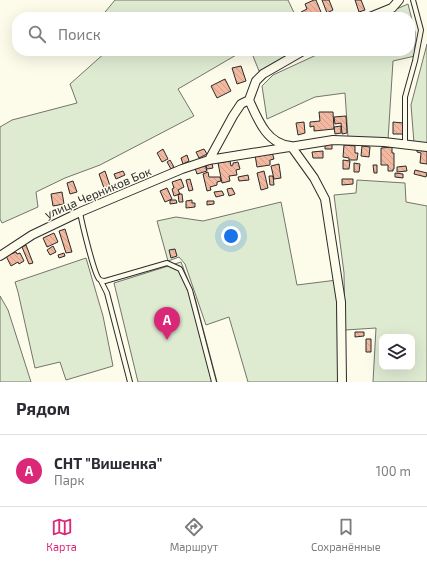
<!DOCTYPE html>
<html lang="ru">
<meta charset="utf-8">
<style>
body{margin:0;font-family:"Exo 2",sans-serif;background:#f2f2f3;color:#2b2b33}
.controls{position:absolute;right:12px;bottom:12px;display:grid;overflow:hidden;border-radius:8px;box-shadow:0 4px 16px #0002}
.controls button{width:36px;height:36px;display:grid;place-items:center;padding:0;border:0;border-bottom:1px solid #e1e1e2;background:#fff;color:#2b2b33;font:20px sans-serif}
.you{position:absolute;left:231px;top:236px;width:14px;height:14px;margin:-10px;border:3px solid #fff;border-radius:50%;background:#1a73e8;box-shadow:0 0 0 6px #1a73e833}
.badge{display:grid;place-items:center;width:26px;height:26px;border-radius:50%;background:#db2777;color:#fff;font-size:13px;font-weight:700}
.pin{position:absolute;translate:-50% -33px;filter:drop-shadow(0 1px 2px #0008)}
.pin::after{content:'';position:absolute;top:21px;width:14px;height:12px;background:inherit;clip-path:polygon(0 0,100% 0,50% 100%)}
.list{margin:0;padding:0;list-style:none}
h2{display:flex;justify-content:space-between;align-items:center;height:52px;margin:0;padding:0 16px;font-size:17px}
h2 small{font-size:13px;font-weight:400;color:#7c7c81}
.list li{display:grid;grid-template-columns:26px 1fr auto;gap:12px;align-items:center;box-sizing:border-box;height:72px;padding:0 16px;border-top:1px solid #e1e1e2}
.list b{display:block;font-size:15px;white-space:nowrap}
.list p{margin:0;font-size:13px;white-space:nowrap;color:#7c7c81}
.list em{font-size:13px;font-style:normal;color:#7c7c81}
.icon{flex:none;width:22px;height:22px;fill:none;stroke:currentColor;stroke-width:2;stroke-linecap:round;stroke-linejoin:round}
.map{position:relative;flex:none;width:427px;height:382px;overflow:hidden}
.search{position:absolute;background:#fff;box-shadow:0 4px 16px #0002;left:12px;right:12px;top:12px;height:44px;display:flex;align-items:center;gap:10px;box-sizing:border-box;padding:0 14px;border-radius:16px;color:#7c7c81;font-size:15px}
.sheet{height:124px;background:#fff}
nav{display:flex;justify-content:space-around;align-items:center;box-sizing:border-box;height:56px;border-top:1px solid #e1e1e2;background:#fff;font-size:11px;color:#7c7c81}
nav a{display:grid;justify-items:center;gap:2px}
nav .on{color:#db2777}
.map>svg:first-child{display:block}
.garden{fill:#deebd1;stroke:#74746e;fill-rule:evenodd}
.building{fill:url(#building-back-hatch);stroke:#2b2b2b}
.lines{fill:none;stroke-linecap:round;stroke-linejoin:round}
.service-casing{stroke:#2b2b2b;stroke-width:6}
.minor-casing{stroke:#2b2b2b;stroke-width:10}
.service{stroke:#fdfbea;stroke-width:4}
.minor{stroke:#fdfbea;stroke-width:8}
.labels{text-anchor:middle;stroke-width:3;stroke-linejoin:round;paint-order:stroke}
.street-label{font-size:12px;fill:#2b2b2b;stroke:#fdfbea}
</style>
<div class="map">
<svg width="427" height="382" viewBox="0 0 427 382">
<defs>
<pattern id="building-back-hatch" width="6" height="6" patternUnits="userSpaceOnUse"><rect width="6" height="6" fill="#f2b8a0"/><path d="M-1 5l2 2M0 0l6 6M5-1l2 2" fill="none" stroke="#d09e8a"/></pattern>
</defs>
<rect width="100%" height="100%" fill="#fdfbea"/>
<path class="garden" d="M 115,0 L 288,0 L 296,17 L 101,17 Z
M 408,4 L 415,32 L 415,56 L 393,61 L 388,140 L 348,138 L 345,93 L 315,97 L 267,119 L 262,86 L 273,75 L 325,51 L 410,51 L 410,17 L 378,17 Z
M 427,44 L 427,144 L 414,143 L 411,105 Z
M 107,51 L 243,51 L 178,89 L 194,116 L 100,165 L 65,178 L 36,192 L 38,207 L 2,223 L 0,219 L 0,127 L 12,120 L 77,103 L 70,84 Z
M 251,51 L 294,51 L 259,71 Z
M 357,180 L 405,183 L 406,202 L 427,206 L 427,382 L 373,382 L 376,328 L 345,330 L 344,273 L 334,195 L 356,193 ZM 382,337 L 412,337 L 412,367 L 382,367 Z
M 281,202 L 297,285 L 337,280 L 338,382 L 248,382 L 229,317 L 206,325 L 185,264 L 179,257 L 168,261 L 157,221 L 176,217 L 203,221 Z
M 86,258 L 103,316 L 113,366 L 66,380 L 60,362 L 35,368 L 18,292 L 15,282 Z
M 181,262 L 195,298 L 217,382 L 138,382 L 114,283 Z
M 0,296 L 8,310 L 31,382 L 0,382 Z"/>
<path class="building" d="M 314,0 L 316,0 L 323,17 L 303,17 L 301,12 L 307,9 L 305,4 Z
M 322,0 L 329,0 L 333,10 L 327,13 Z
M 355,0 L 361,0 L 365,10 L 359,12 Z
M 241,66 L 246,81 L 237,84 L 232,68 Z
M 225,79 L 231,91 L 217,98 L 211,86 Z
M 319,112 L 333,112 L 334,129 L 314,131 L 314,126 L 310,127 L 310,122 L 320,121 Z
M 346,116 L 347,133 L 342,134 L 341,123 L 335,124 L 334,117 Z
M 304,122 L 305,133 L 298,135 L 296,123 Z
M 393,122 L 403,123 L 403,134 L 393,134 Z
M 341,126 L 341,133 L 335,134 L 334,127 Z
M 325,144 L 332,144 L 332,149 L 325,149 Z
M 344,145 L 355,146 L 355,153 L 358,153 L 357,160 L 349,160 L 349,158 L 343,157 Z
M 362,146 L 370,147 L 369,157 L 361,156 Z
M 392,147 L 392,153 L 394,153 L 394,169 L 393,169 L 393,171 L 388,171 L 388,165 L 381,165 L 381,148 Z
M 417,148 L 427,149 L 427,164 L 420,163 L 421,153 L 417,152 Z
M 163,149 L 168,159 L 162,162 L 157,153 Z
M 204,149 L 207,154 L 199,158 L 196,152 Z
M 323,151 L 323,158 L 313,158 L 312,152 Z
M 272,152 L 274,159 L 270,160 L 270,165 L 257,167 L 255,155 Z
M 187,155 L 189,161 L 183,164 L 181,158 Z
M 170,160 L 174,167 L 171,169 L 167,162 Z
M 343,160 L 350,161 L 349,169 L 343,169 Z
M 230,161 L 231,166 L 233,165 L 233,163 L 238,162 L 240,169 L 236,170 L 237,175 L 229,176 L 230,181 L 222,183 L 218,163 Z
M 354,163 L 360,164 L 359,172 L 354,172 Z
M 212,164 L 213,168 L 207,169 L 206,165 Z
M 279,164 L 281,178 L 274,179 L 271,166 Z
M 205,165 L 207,171 L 197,174 L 195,168 Z
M 373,165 L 377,165 L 377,173 L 374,173 Z
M 406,166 L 407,171 L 397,172 L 397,167 Z
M 415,170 L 427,173 L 426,177 L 414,174 Z
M 105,171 L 110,186 L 104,188 L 99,174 Z
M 123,171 L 125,175 L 116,179 L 114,174 Z
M 264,171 L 268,188 L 261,190 L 257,173 Z
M 208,172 L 209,177 L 220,177 L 221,181 L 217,182 L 217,185 L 210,187 L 211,190 L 207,191 L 203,174 Z
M 395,173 L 403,174 L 403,178 L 395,177 Z
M 248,175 L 249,180 L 239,181 L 238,177 Z
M 269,176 L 273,176 L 274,185 L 270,185 Z
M 181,179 L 184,187 L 178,190 L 180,194 L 174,196 L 172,189 L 174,188 L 172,182 Z
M 190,179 L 193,190 L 189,191 L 186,180 Z
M 342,179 L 353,179 L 353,184 L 342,185 Z
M 73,181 L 77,192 L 70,194 L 67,183 Z
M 167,188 L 172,199 L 165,202 L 160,191 Z
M 232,188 L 235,194 L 229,196 L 227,189 Z
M 222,191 L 224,195 L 216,197 L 214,192 Z
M 62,192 L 64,204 L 53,206 L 51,194 Z
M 178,194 L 182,194 L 183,202 L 179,202 Z
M 170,200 L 176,200 L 177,203 L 170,204 Z
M 192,200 L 192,203 L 195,203 L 195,207 L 186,208 L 186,201 Z
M 207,201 L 214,201 L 214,204 L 207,205 Z
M 65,229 L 72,252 L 66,253 L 59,231 Z
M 54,233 L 58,242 L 47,247 L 43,238 Z
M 26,245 L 33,263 L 29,264 L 22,247 Z
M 53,246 L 56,252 L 50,255 L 47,250 Z
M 175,249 L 177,256 L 171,258 L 169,250 Z
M 16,252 L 17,254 L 20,253 L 24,261 L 19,264 L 18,262 L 11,266 L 6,256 Z
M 64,253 L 65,256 L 59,258 L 58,255 Z
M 355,332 L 364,332 L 364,336 L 355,337 Z
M 366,339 L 371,339 L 371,352 L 366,352 Z"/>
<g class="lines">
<defs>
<path id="service" d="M 405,144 L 405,97 L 415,61 L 421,30 L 413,0
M 80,212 C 82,224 94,273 99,279 C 101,281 102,281 105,281 L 167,263 L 180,269 L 190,290 L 214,382
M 101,281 L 107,293 L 130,382"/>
<path id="minor" d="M 370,17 L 392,8 L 399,0
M 249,100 C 258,120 267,144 291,146 L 314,178 L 325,199 L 341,302 L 342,382
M 209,160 L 233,116 L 241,104 L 249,100 L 256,81 L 263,74 L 303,51
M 0,256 L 32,235 L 80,212 L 182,169 L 209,160 L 333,140 L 384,142 L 427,147"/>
</defs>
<use href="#service" class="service-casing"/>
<use href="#minor" class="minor-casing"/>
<use href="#service" class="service"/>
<use href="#minor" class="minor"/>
</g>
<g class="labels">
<g class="street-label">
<text transform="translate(98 193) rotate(-23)" y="4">улица Черников Бок</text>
</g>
</g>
</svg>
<div class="controls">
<button><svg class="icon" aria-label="layers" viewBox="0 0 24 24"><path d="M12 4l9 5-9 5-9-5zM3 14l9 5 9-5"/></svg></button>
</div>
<div class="you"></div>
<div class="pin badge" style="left:167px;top:340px">A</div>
<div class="search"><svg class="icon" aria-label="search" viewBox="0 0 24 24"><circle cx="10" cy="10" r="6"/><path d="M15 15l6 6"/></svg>Поиск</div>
</div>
<section class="sheet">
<h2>Рядом<small></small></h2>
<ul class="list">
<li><span class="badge">A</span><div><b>СНТ &quot;Вишенка&quot;</b><p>Парк</p></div><em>100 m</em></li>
</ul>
</section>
<nav>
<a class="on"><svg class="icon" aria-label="map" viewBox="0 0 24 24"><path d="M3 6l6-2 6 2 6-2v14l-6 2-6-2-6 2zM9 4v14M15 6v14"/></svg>Карта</a>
<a><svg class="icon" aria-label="directions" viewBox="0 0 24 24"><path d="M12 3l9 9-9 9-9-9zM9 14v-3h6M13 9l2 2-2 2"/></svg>Маршрут</a>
<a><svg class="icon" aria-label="saved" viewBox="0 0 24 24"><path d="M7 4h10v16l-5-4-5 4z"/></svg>Сохранённые</a>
</nav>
